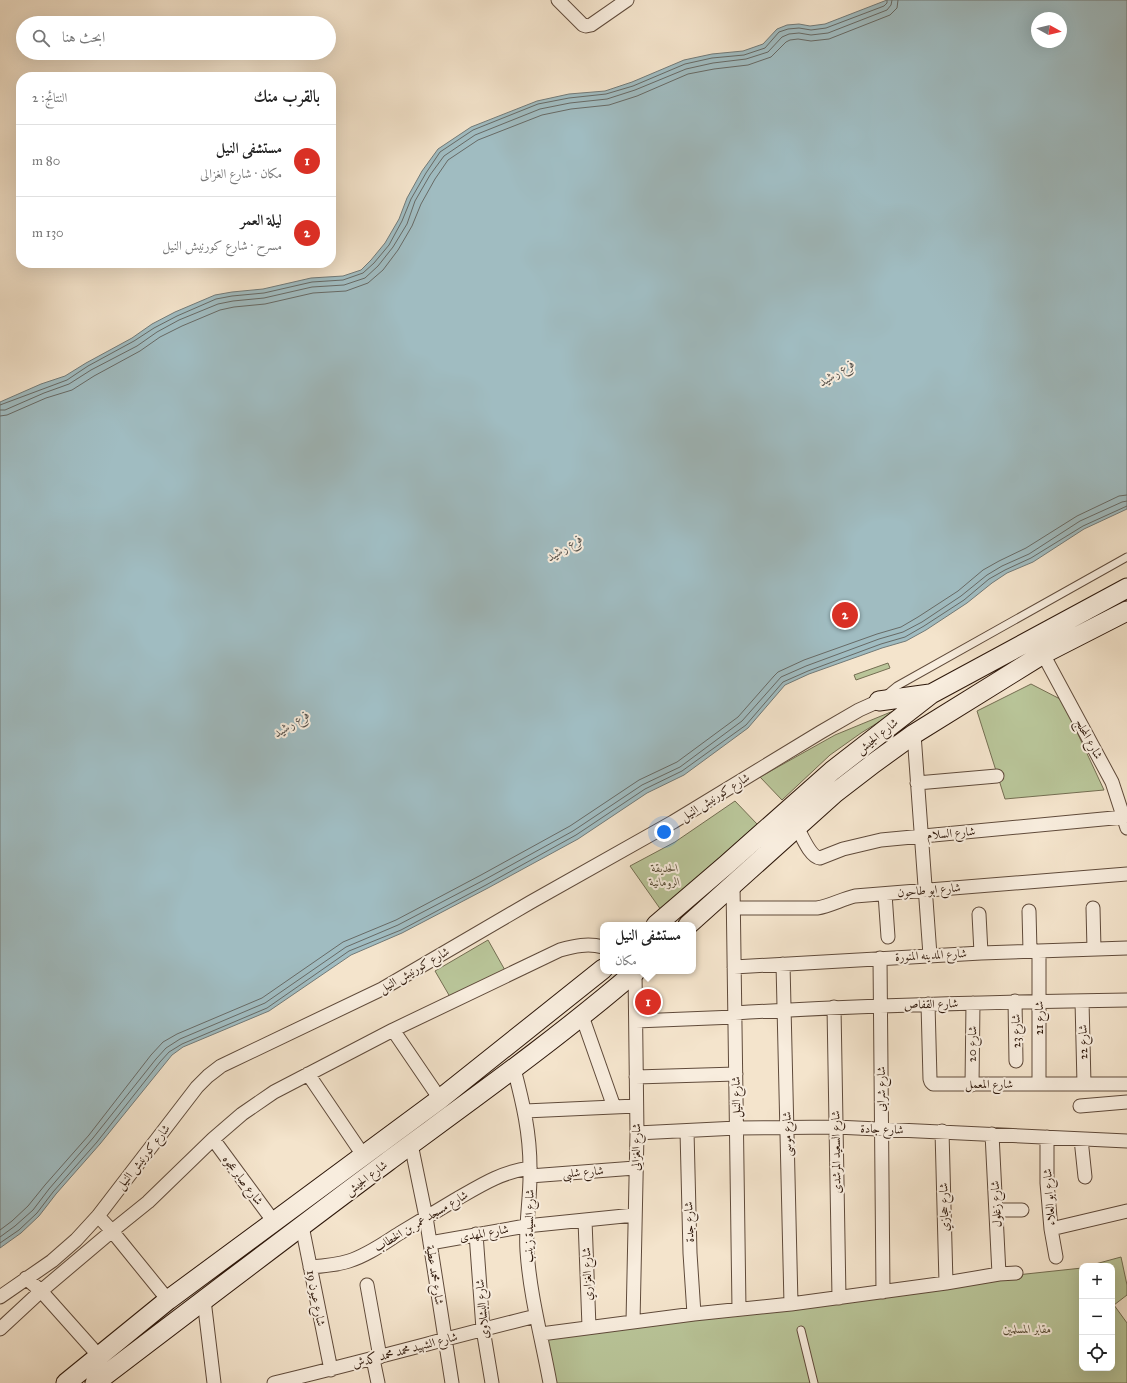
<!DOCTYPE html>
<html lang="ar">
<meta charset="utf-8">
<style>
body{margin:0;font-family:"IM FELL Great Primer",Amiri,serif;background:#f6f6f6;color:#222;direction:rtl}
.controls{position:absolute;right:12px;bottom:12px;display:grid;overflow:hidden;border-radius:8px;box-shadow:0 4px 16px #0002}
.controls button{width:36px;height:36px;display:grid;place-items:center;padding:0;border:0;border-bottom:1px solid #e0e0e0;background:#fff;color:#222;font:20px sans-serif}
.compass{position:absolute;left:1031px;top:12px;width:36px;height:36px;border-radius:50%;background:#fff;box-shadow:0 4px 16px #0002;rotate:98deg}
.you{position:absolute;left:664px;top:832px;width:14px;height:14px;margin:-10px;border:3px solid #fff;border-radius:50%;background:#1a73e8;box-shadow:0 0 0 6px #1a73e833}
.badge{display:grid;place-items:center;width:26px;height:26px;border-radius:50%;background:#d93025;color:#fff;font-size:13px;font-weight:700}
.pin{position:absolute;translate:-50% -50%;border:2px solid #fff;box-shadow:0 1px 4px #0006}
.popup{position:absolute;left:600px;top:922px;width:96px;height:52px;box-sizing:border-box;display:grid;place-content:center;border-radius:8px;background:#fff;filter:drop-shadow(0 1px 3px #0005);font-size:13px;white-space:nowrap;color:#767676}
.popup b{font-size:15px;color:#222}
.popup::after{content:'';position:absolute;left:50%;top:100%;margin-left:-8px;border:8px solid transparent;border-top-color:#fff}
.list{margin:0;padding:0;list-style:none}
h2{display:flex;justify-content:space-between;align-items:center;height:52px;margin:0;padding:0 16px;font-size:17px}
h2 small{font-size:13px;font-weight:400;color:#767676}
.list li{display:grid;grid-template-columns:26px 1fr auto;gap:12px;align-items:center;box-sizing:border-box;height:72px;padding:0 16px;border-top:1px solid #e0e0e0}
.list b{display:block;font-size:15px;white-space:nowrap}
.list p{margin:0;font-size:13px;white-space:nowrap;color:#767676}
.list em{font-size:13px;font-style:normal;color:#767676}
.icon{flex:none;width:22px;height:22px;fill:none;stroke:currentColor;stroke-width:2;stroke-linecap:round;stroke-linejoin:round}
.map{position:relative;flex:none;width:1127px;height:1383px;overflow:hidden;direction:ltr}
.search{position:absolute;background:#fff;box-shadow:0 4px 16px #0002;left:16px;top:16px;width:320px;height:44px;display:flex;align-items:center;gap:10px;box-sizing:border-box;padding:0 14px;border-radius:22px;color:#767676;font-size:15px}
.panel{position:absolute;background:#fff;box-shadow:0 4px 16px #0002;left:16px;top:72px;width:320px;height:196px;border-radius:16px;direction:rtl}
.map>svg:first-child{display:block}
.green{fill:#b9c599;stroke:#746e52}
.water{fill:#a0bcc1;stroke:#727a78;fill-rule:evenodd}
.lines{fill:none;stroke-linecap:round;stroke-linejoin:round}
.shore{stroke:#676a66;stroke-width:1}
.service-casing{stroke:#604b3b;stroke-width:9}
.minor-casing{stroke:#604b3b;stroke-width:15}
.secondary-casing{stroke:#2e180b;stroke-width:21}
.service{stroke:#f8edde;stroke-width:7}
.minor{stroke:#f8edde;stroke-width:13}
.secondary{stroke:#f8edde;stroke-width:19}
.labels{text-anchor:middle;stroke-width:4;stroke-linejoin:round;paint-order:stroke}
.street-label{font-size:12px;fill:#2e180b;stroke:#f8edde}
.park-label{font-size:12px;font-style:italic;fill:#584c36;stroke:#f8edde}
.water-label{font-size:13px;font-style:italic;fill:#56514b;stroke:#f8edde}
</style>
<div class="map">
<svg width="1127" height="1383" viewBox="0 0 1127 1383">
<rect width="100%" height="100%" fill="#f4e4cc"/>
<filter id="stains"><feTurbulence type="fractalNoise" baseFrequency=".005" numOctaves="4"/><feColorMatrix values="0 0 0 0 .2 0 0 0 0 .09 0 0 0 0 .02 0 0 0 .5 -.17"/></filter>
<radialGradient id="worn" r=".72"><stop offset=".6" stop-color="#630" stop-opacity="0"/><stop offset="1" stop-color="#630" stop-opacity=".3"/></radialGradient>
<path class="green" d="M 888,663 L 890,668 L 856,680 L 854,675 Z
M 1031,684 L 1062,700 L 1104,790 L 1005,799 L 977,711 Z
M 903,707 L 861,733 L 830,755 L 782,800 L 760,777 L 835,735 Z
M 735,801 L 757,824 L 661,910 L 630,866 L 675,842 Z
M 488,940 L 506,972 L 453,1002 L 435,971 Z
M 1121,1257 L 1127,1285 L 1127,1295 L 1114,1305 L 1127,1323 L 1127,1383 L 553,1383 L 543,1337 L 998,1277 L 1082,1268 L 1082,1368 L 1112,1368 L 1112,1266 L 1088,1266 Z"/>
<path class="water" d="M 887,0 L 1127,0 L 1127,509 L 1084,529 L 1033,562 L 1007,573 L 992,583 L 967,603 L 926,630 L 906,641 L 882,648 L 809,674 L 785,685 L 748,728 L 684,775 L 647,793 L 578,839 L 488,888 L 402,933 L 351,955 L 269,1011 L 183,1047 L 172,1055 L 100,1144 L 56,1194 L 39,1216 L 21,1233 L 0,1248 L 0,402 L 41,384 L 65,376 L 86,363 L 132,338 L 152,324 L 175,312 L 215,295 L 232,292 L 263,289 L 311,278 L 343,276 L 361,270 L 371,260 L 385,243 L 399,219 L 407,198 L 422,171 L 438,149 L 471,127 L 537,101 L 569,94 L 605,91 L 632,82 L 684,60 L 712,54 L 743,51 L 763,44 L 777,29 L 787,25 L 799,24 L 810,26 L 825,24 ZM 1037,18 L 1061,18 L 1061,42 L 1037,42 Z"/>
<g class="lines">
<path class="shore" d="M 0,405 L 67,380 L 88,366 L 134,341 L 154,328 L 177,316 L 216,299 L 232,296 L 264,293 L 312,282 L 343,280 L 363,273 L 374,263 L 389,245 L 402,221 L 411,199 L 426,173 L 440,152 L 473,130 L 538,104 L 569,98 L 606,94 L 633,86 L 685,64 L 712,58 L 744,55 L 765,48 L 779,32 L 788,29 L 799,28 L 811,30 L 826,28 L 884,6 L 887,3 L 887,0
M 0,410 L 5,410 L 44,393 L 69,384 L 91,370 L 137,346 L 157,332 L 179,320 L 218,304 L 233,301 L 264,298 L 312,287 L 344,285 L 365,278 L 378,266 L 393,247 L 407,224 L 415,201 L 430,175 L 444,156 L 475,135 L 540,109 L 570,103 L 607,99 L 635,90 L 686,69 L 713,63 L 746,59 L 768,52 L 782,37 L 789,34 L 799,33 L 811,35 L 828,33 L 887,10 L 891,5 L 892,0
M 0,416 L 7,415 L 46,398 L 72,390 L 94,376 L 140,351 L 160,337 L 182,326 L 220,310 L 234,307 L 265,304 L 313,293 L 346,291 L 368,283 L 383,270 L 398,250 L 412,226 L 421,204 L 435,179 L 448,160 L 478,140 L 542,115 L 571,109 L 609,105 L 637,96 L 688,74 L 714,69 L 748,65 L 771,57 L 786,42 L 790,40 L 798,39 L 811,41 L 829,39 L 890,15 L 897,8 L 898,0
M 0,1230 L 12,1221 L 28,1206 L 45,1185 L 89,1135 L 151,1055 L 163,1042 L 177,1034 L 262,998 L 343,942 L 396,920 L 481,875 L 570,826 L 639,780 L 677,762 L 696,748 L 738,717 L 774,676 L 778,672 L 804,660 L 877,634 L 901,627 L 918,617 L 958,591 L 983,570 L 999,561 L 1026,548 L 1077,516 L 1119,496 L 1127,495
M 0,1237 L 15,1226 L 33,1210 L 49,1189 L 93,1138 L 156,1059 L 166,1048 L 180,1039 L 265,1003 L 346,947 L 398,925 L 484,880 L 573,831 L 642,785 L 680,767 L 742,721 L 781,677 L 806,666 L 879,639 L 903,632 L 922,622 L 961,596 L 987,575 L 1002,566 L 1029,554 L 1080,521 L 1122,502 L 1127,501
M 0,1243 L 19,1230 L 37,1213 L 53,1192 L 97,1142 L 160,1062 L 169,1052 L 182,1044 L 267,1008 L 349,951 L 401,930 L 486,885 L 576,835 L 645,789 L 682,771 L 746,725 L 783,682 L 808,671 L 881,644 L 905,637 L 924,626 L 964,600 L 989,579 L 1005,570 L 1031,558 L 1083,526 L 1127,506"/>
<defs>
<path id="service" d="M 886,695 L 897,686 L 1127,557
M 801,1330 L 814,1383"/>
<path id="minor" d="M 558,0 L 583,25 L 586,26 L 591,25 L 627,0
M 1043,654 L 1112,782 L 1127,828
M 914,734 L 930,955
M 917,783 L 997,776
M 797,827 C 802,836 810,857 820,858 L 843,849 L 881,840 L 1124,817
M 733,885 L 739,1309
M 885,894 L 888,937
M 734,908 L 817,908 C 830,906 842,899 855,896 L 1127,874
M 1093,908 L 1094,949
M 1029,911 L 1030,951
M 979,914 L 981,953
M 1039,951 L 1039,1084
M 880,958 L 883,1292
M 783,964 L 791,1304
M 734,967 L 981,953 L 1127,948
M 1015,1001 L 1016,1061
M 1082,1001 L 1084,1084
M 928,1004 L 930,1079 L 931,1082 L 933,1084 L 1127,1084
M 834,1007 L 839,1298
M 735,1013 C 866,1005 996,1002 1127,1000
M 582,1016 L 614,1107
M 636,1021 L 735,1017
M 393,1030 L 440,1099
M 514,1069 C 523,1103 530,1133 530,1168 C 531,1196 525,1223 527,1251 C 530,1296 542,1339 550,1383
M 308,1074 L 363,1155
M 636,1077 L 736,1074
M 972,1085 L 973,1003
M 1080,1106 L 1127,1102
M 525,1111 L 636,1106
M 687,1131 L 690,1253 L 694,1314
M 942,1131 L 946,1283
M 637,1133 L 737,1128 L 836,1127 L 1127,1141
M 992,1134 L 999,1274
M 1047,1137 L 1047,1183 L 1051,1229 L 1056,1257
M 213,1139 L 274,1222
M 1081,1139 L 1085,1177
M 411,1144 L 426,1217 L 452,1383
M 530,1176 L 635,1168
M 996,1210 L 1022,1210
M 98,1216 L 112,1231 L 168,1300
M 585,1220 L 589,1327
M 302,1226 L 331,1370
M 1051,1229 L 1127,1211
M 476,1234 L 483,1329 L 492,1383
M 430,1243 L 526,1226 L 634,1215
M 310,1267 C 324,1266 337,1265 349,1261 C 368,1255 384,1243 400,1233 C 418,1222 437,1211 455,1200 C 481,1185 501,1172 530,1168
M 26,1278 L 41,1291 L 99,1356
M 367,1285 L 380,1357
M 0,1297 L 52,1261 L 76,1240 L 98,1216 L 197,1087 L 208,1076 L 221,1066 L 382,989 L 531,902 L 673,822 L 821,732 L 859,710 L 879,701
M 204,1300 L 214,1383
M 633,1322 L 637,1133 L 635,972
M 0,1329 L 41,1291 L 112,1231 L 148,1202 L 213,1139 L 242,1114 L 274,1092 L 393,1030 L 560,950 C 574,946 588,943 603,947
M 541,1334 L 694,1314 L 791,1304 L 946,1283 L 999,1274 L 1016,1273
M 373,1359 L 378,1383
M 274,1383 C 362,1362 448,1338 536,1316"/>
<path id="secondary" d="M 879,701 L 930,694
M 656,925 L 726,865 L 832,771 L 931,694 L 1127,588
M 688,925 L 835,793 L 874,763 L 914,734 L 1043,654 L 1127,611
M 66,1383 L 168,1300 L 440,1099 L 603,969
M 95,1383 C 192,1309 289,1235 387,1162 C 471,1100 557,1039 636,971"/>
</defs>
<use href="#service" class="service-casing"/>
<use href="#minor" class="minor-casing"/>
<use href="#secondary" class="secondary-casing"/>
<use href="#service" class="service"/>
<use href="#minor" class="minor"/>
<use href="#secondary" class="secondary"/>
</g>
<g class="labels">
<g class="street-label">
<text transform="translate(877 736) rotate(-38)" y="4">شارع الجيش</text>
<text transform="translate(1089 739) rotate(61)" y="4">شارع المحلج</text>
<text transform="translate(715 797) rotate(-32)" y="4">شارع كورنيش النيل</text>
<text transform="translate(951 833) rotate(-5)" y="4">شارع السلام</text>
<text transform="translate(929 890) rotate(-5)" y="4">شارع ابو طاحون</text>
<text transform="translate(931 955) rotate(-3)" y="4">شارع المدينه المنورة</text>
<text transform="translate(414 970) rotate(-30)" y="4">شارع كورنيش النيل</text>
<text transform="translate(931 1004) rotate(-2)" y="4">شارع القفاص</text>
<text transform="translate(1039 1018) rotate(-90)" y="4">شارع 21</text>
<text transform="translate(1016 1031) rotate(-91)" y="4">شارع 23</text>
<text transform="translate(1083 1042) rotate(-91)" y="4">شارع 22</text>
<text transform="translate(972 1044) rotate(-89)" y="4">شارع 20</text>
<text x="989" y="1088">شارع المعمل</text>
<text transform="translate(881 1089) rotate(-90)" y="4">شارع شرابى</text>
<text transform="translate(736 1097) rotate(-91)" y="4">شارع النيل</text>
<text transform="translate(882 1129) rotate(2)" y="4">شارع جادة</text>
<text transform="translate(787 1134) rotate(-91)" y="4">شارع موسى</text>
<text transform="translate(636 1147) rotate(-89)" y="4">شارع الغزالى</text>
<text transform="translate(836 1152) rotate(-91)" y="4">شارع السعيد المرشدى</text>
<text transform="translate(143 1157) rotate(-52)" y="4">شارع كورنيش النيل</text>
<text transform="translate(583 1172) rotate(-5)" y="4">شارع شلبى</text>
<text transform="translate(366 1178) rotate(-37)" y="4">شارع الجيش</text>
<text transform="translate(243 1180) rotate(53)" y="4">شارع صابر عجوه</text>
<text transform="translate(1049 1197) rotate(-94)" y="4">شارع ابو العلاء</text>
<text transform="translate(996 1204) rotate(-93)" y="4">شارع زغلول</text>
<text transform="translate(944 1207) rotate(-92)" y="4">شارع حجازي</text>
<text transform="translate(421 1221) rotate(-31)" y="4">شارع مسجد عمر بن الخطاب</text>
<text transform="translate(689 1222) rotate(-92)" y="4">شارع جدة</text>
<text transform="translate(529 1226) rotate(-89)" y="4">شارع السيدة زينب</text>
<text transform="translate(484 1233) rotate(-10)" y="4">شارع المهدى</text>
<text transform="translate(587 1274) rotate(-92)" y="4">شارع الغزاري</text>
<text transform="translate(435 1275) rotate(81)" y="4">شارع محمد عطية</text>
<text transform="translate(316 1298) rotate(79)" y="4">شارع عيون 19</text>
<text transform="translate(482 1309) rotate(-95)" y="4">شارع البشلاوى</text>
<text transform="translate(405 1350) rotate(-15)" y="4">شارع الشهيد محمد محمد كدش</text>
</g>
<g class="park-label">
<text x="665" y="872">الحديقة<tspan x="665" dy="14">الرومانية</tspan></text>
<text x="1027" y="1333">مقابر المسلمين</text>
</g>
<g class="water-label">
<text transform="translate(836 372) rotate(-33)" y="5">فرع رشيد</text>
<text transform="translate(564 547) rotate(-33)" y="5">فرع رشيد</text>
<text transform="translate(291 723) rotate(-33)" y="5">فرع رشيد</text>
</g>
</g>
<rect width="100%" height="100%" filter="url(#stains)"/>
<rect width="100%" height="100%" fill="url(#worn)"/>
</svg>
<div class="controls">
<button>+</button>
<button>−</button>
<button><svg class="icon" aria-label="locate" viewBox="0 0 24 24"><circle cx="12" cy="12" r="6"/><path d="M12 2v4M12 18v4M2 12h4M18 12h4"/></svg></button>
</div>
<svg class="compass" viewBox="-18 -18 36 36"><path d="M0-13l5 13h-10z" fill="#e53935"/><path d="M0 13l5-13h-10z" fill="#767676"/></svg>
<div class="you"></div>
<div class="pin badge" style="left:648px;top:1002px">1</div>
<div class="popup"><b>مستشفى النيل</b>مكان</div>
<div class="pin badge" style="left:845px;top:615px">2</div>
<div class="search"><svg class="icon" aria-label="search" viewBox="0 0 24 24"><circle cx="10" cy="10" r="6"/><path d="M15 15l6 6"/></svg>ابحث هنا</div>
<section class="panel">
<h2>بالقرب منك<small>النتائج: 2</small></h2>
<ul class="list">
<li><span class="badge">1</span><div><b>مستشفى النيل</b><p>مكان · شارع الغزالى</p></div><em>80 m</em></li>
<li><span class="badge">2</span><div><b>ليلة العمر</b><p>مسرح · شارع كورنيش النيل</p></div><em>130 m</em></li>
</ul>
</section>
</div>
